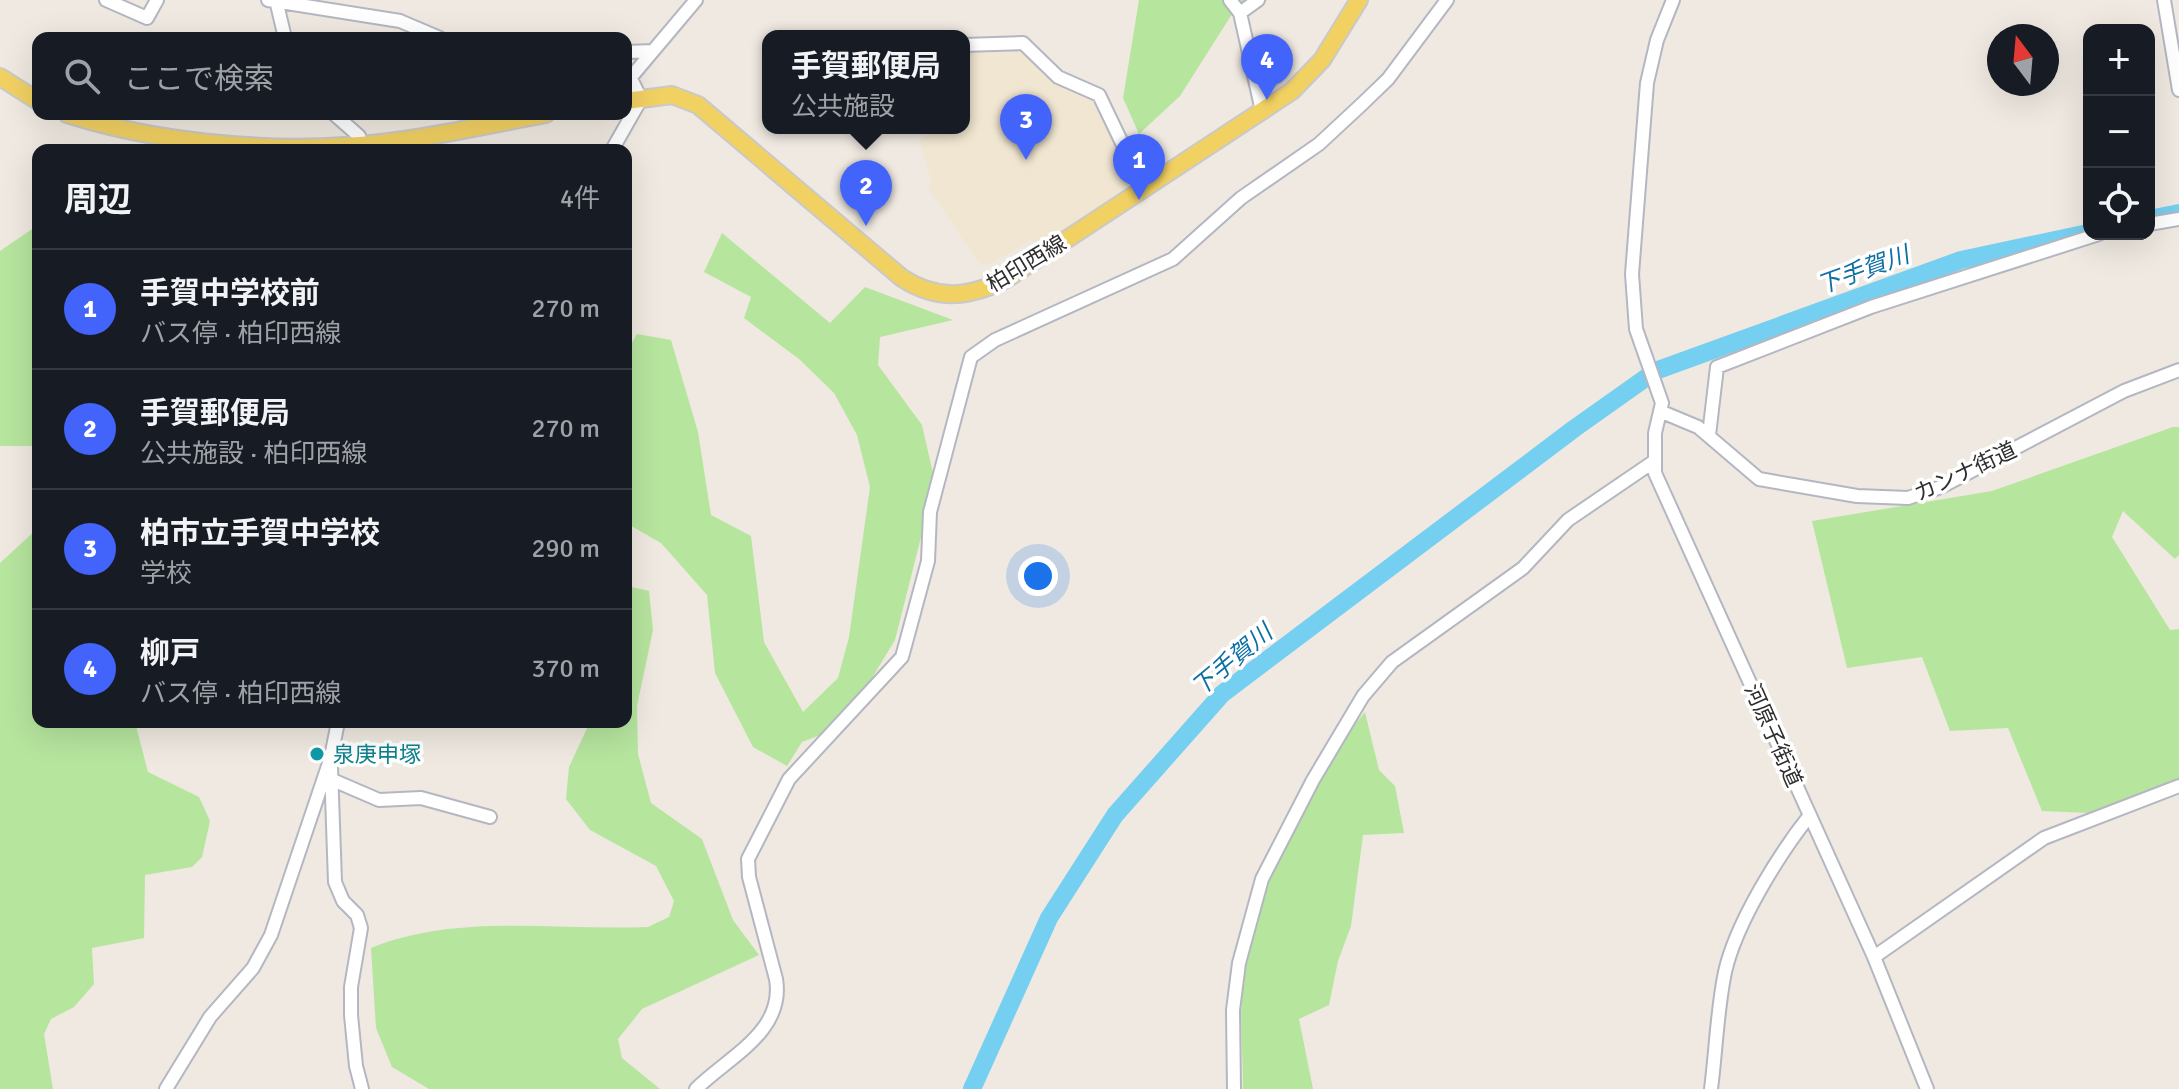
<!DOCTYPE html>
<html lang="ja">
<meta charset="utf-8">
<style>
body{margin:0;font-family:Signika,"Noto Sans JP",sans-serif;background:#242831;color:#f1f3f6}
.controls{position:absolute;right:24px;top:24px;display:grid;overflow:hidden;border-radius:16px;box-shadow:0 8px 32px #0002}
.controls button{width:72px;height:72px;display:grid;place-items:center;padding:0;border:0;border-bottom:2px solid #363941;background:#171b24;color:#f1f3f6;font:40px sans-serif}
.compass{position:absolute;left:1987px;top:24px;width:72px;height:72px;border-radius:50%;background:#171b24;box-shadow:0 8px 32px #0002;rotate:344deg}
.you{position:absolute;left:1038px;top:576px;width:28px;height:28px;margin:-20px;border:6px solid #fff;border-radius:50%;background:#1a73e8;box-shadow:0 0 0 12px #1a73e833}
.badge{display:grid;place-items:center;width:52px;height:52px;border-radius:50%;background:#4264fb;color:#fff;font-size:26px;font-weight:700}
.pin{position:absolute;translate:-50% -66px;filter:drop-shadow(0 2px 4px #0008)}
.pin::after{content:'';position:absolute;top:42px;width:28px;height:24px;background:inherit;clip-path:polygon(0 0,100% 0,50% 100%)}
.popup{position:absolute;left:762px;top:30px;width:208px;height:104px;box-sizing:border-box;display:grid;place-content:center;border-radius:16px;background:#171b24;filter:drop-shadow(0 2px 6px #0005);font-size:26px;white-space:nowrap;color:#9ea1a6}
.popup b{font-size:30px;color:#f1f3f6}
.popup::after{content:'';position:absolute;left:50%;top:100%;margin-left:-16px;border:16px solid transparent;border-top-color:#171b24}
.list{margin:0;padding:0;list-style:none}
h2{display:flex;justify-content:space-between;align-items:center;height:104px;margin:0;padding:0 32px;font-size:34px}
h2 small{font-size:26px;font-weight:400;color:#9ea1a6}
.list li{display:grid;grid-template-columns:52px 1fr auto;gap:24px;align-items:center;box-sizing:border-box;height:120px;padding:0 32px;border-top:2px solid #363941}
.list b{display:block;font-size:30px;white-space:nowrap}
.list p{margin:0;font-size:26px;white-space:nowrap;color:#9ea1a6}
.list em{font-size:26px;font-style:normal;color:#9ea1a6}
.icon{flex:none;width:44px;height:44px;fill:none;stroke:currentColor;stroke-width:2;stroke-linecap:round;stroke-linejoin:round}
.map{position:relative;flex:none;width:2179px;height:1089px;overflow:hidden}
.search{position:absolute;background:#171b24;box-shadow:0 8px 32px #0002;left:32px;top:32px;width:600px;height:88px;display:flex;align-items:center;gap:20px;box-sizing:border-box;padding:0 28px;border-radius:16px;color:#9ea1a6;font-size:30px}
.panel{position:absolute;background:#171b24;box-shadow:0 8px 32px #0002;left:32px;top:144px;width:600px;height:584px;border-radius:16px}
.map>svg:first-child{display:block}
.education{fill:#f0e6d1}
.green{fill:#b6e59e}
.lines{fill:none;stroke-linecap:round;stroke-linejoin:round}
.river{stroke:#75cff0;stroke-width:18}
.minor-casing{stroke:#b4b7c1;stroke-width:16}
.major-casing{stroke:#c9c9c9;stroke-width:20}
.minor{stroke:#fff;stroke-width:12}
.major{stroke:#f2d163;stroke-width:16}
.culture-dot{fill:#0f9aa8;stroke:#fff;stroke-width:3}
.labels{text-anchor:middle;stroke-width:7;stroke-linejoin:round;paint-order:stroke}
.street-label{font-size:22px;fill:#2e2e2e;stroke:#fff}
.culture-label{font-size:22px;fill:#0d838f;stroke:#fff;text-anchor:start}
.water-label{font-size:24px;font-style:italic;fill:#0d6fa3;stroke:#fff}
</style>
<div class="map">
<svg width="2179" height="1089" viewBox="0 0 2179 1089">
<rect width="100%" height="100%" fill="#efe9e1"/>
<path class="education" d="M 1017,45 L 1093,95 L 1136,180 L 1133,187 L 1040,249 L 1032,239 L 987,266 L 980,265 L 928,188 L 932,183 L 919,141 L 936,128 L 964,128 L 964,48 Z"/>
<path class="green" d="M 1139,0 L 1268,0 L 1234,11 L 1180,96 L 1139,134 L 1123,98 Z
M 38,225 L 38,446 L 0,446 L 0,251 Z
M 722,233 L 830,323 L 865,287 L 953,320 L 880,337 L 878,365 L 922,425 L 935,482 L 895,640 L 861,696 L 825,733 L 802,742 L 787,766 L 753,747 L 715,673 L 707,595 L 661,543 L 626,523 L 626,353 L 637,334 L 671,340 L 698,432 L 711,515 L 751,536 L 764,642 L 803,712 L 838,678 L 849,637 L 870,487 L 857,435 L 834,393 L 799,359 L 744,318 L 751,297 L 704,272 Z
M 2173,427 L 2179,427 L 2179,555 L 2175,559 L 2123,511 L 2112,537 L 2170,630 L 2179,629 L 2179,782 L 2089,813 L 2042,811 L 2008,728 L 1950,731 L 1922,657 L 1847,668 L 1812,521 L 1992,491 Z
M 38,528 L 38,722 L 135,722 L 148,772 L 199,797 L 210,821 L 202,857 L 192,867 L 145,875 L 144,938 L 92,948 L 94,984 L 74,1007 L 51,1019 L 44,1034 L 53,1089 L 0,1089 L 0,563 Z
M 632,587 L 649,591 L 653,630 L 637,706 L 638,754 L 651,803 L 702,839 L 733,920 L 759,955 L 642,1009 L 618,1039 L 622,1058 L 660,1089 L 429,1089 L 392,1067 L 376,1028 L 371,948 C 458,913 556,931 648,927 L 669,917 L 674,901 L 656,866 L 590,830 L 566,799 L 569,767 L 590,722 L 626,722 L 626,591 Z
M 1365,712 L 1379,770 L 1395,786 L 1404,833 L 1363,835 L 1351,926 L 1338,961 L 1329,1005 L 1299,1019 L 1313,1089 L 1243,1089 C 1243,1053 1239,1014 1243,978 C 1252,896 1312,775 1365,712 Z"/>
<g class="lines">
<path class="river" d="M 2149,219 L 2179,213
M 1658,370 L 1961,260 L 2088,233
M 972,1089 L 1049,918 L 1115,815 L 1222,694 L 1575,428 L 1647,377"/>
<defs>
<path id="minor" d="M 106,0 L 147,18 L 157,0
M 268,0 L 400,21 L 440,38
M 276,0 L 285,38
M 1230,0 L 1240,13 L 1262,111
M 1673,0 L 1657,40 L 1647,83 L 1632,274 L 1636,329 L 1662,403 L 1655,433 L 1655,473 L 1874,957 L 1927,1089
M 2164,0 L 2179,90
M 1240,13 L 1258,0
M 964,45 L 1023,43 L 1058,77 L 1099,95 L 1144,189
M 626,52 L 653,51
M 632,76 L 696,0
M 334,114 L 359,136 L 364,150
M 612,150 L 641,99 L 626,69
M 2149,224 L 2179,219
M 1662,412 L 1698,427 L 1759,479 L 1857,496 L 1908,498 L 1941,487 L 2124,391 L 2179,370
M 1709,435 L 1717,367 L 1871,307 L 2099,234
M 331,767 L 335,882 L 343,901 L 357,915 L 361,928 L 351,987 L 351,1015 L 356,1066 L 362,1089
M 328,778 L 379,800 L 421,798 L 490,817
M 1874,957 L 2044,838 L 2179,786
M 166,1089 L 210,1017 L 253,968 L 271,935 L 331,757 L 338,722
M 696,1089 C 728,1057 785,1032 776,979 L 749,877 L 748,859 L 789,779 L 902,657 L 928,561 L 930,512 L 971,357 L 995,340 L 1173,259 L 1241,198 L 1319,144 L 1361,105 L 1388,79 L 1447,0
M 1234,1089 L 1233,1010 L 1239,963 L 1262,879 L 1313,780 L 1363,696 L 1392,662 L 1523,568 L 1568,520 L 1653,462
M 1711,1089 C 1716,1051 1717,1010 1725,972 C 1736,923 1779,854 1810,815"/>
<path id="major" d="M 0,77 L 38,101
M 626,101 L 672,95 L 698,105 L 902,278 C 939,302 971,297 1008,278 L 1292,91 L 1322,60 L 1359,0
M 67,114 C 150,141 259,152 346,146 C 413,142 480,126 546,114"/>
</defs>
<use href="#minor" class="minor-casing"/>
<use href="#major" class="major-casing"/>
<use href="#minor" class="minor"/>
<use href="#major" class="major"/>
</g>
<circle class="culture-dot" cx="317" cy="754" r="8"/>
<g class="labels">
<g class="street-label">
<text transform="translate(1026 263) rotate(-31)" y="8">柏印西線</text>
<text transform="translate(1965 471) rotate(-25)" y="8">カンナ街道</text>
<text transform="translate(1774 735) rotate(66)" y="8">河原子街道</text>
</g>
<g class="culture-label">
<text x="333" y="762">泉庚申塚</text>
</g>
<g class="water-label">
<text transform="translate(1863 270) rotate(-20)" y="8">下手賀川</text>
<text transform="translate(1232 660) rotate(-40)" y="8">下手賀川</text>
</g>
</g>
</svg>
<div class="controls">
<button>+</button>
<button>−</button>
<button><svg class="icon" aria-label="locate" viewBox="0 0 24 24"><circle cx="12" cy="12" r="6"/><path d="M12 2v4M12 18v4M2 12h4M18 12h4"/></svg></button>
</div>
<svg class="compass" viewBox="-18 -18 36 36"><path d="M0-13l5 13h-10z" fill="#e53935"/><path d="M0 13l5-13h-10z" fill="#9ea1a6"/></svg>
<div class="you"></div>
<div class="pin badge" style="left:1139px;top:200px">1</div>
<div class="pin badge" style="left:866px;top:226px">2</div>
<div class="popup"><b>手賀郵便局</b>公共施設</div>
<div class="pin badge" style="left:1026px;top:160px">3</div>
<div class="pin badge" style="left:1267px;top:100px">4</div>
<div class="search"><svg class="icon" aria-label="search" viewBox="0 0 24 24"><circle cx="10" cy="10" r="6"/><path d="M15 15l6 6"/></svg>ここで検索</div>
<section class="panel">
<h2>周辺<small>4件</small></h2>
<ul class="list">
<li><span class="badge">1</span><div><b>手賀中学校前</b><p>バス停 · 柏印西線</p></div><em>270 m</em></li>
<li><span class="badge">2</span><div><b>手賀郵便局</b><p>公共施設 · 柏印西線</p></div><em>270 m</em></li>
<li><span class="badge">3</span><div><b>柏市立手賀中学校</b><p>学校</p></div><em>290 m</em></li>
<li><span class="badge">4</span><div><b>柳戸</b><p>バス停 · 柏印西線</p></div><em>370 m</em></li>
</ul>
</section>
</div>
